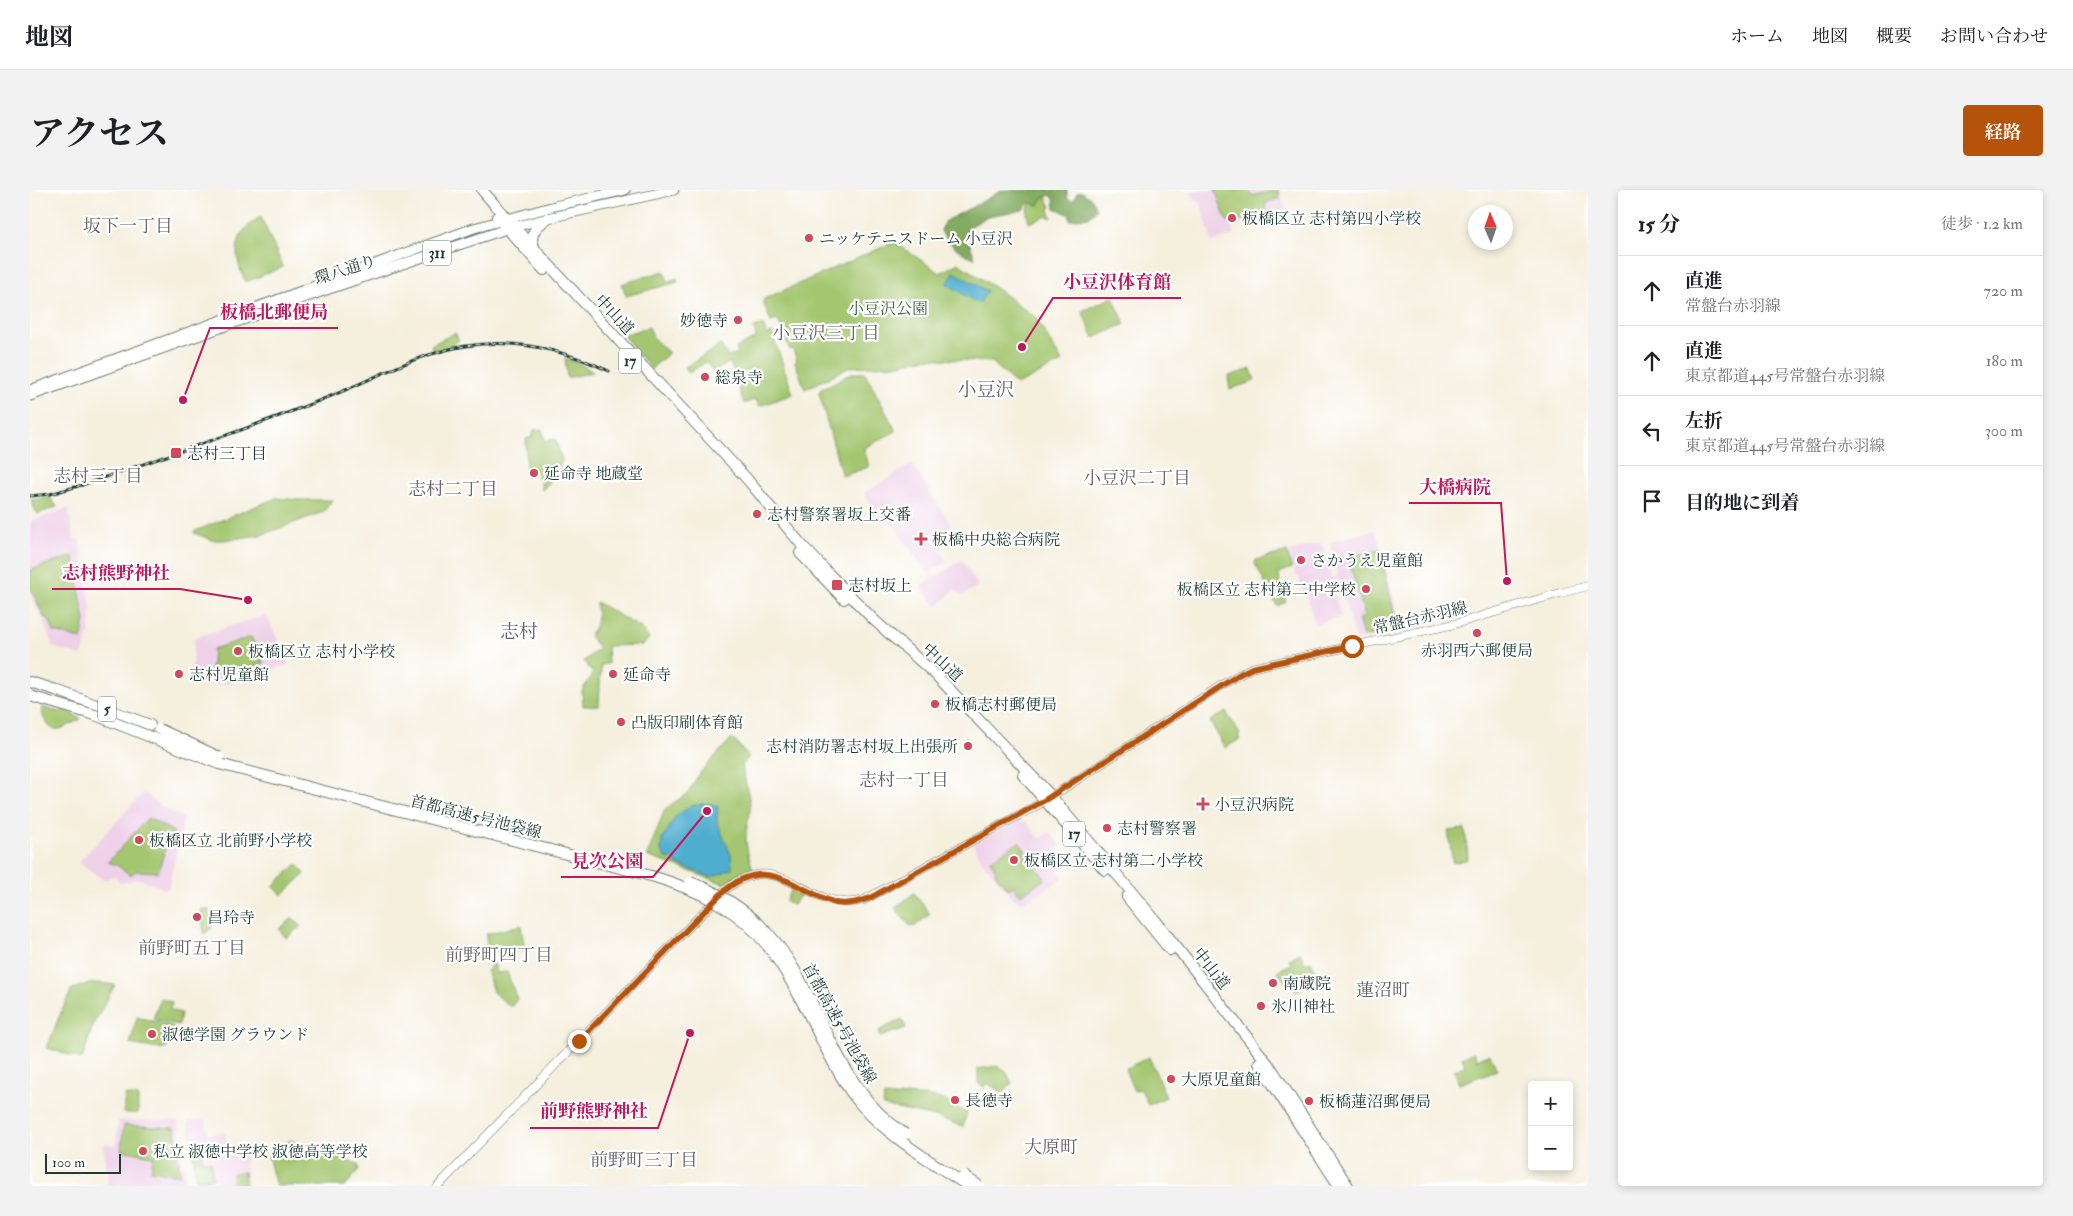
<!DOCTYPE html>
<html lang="ja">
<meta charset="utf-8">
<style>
body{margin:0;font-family:"IM FELL Double Pica","Noto Serif JP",serif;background:#f2f2f2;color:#202124}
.controls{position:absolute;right:15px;bottom:15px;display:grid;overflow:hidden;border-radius:5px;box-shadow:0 2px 8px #0003}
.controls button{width:45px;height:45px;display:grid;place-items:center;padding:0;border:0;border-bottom:1px solid #e0e0e0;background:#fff;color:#202124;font:25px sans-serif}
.compass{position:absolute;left:1438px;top:15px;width:45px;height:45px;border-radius:50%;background:#fff;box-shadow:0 2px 8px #0003;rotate:358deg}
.scale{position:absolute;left:15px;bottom:12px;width:76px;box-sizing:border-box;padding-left:5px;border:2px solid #1f3d34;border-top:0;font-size:14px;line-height:18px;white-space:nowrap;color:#1f3d34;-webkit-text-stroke:4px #fff;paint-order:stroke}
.stop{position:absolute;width:15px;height:15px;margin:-11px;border:4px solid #b45309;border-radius:50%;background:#fff}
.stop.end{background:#b45309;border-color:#fff;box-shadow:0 1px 5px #0008}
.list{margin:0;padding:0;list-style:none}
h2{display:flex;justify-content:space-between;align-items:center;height:65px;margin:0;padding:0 20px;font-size:21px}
h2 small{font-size:16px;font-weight:400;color:#757577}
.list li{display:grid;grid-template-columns:32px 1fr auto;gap:15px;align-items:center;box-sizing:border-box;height:70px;padding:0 20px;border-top:1px solid #e0e0e0}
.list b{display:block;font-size:19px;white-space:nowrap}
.list p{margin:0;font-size:16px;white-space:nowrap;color:#757577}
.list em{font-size:16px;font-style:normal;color:#757577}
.icon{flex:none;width:28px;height:28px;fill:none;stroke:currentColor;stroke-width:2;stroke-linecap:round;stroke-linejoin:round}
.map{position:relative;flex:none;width:1558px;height:996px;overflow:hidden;border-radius:5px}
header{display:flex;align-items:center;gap:30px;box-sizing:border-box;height:70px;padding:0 25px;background:#fff;border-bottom:1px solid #e0e0e0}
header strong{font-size:24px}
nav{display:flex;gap:28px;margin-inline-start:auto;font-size:18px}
.intro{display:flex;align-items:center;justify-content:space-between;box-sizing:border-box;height:120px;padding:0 30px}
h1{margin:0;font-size:35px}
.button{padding:12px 22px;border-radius:5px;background:#b45309;color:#fff;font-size:18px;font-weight:700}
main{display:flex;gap:30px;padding:0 30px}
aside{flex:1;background:#fff;border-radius:5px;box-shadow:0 2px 8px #0003}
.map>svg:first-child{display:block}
.built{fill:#eed0e8}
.green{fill:#a4c66f;stroke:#628252}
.forest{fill:#83ab62;stroke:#51744b}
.water{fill:#50aecf;stroke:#387682}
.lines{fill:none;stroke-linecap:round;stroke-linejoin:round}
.secondary-casing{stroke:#6a7b70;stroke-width:9}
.primary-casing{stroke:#6a7b70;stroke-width:11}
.highway-casing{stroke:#6a7b70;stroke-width:12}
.secondary{stroke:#fff;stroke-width:8}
.primary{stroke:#fff;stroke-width:9}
.highway{stroke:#fff;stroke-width:10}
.rail-casing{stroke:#1f3d34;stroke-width:3}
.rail{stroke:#fff;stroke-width:1;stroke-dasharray:4;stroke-linecap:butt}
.highway-bridge-casing{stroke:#6a7b70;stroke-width:12;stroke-linecap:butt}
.highway-bridge{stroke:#fff;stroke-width:10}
.route{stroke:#b45309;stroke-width:6}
.poi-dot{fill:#d1495b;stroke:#fff;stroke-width:2}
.labels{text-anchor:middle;stroke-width:4.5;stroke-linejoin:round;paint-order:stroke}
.shield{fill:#fff;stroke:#627771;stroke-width:1}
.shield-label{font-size:15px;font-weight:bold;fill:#1f3d34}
.poi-label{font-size:16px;fill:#1f3d34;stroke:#fff;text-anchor:start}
.street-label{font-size:16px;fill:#1f3d34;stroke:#fff}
.park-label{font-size:16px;fill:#405f43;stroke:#fff}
.neighbourhood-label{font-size:18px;fill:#615f63;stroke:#fff}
.quarter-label{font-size:19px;fill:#615f63;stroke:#fff}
.leader{fill:none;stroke:#c2185b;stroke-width:2}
.callout-dot{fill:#c2185b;stroke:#fff;stroke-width:2}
.callout-label{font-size:18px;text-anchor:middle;font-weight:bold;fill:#c2185b;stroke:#fff;stroke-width:4.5;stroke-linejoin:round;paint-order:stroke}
</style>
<header>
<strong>地図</strong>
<nav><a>ホーム</a><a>地図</a><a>概要</a><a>お問い合わせ</a></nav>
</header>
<div class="intro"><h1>アクセス</h1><a class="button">経路</a></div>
<main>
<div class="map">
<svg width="1558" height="996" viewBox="0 0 1558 996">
<rect width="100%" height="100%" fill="#fff"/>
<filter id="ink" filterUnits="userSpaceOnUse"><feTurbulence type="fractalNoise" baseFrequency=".02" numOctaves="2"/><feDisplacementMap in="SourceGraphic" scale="10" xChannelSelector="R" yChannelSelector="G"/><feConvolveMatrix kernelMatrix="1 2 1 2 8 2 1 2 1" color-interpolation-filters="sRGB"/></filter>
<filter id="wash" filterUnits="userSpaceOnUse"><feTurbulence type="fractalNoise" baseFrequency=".0096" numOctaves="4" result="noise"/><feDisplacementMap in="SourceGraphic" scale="20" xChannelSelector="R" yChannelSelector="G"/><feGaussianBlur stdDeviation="1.12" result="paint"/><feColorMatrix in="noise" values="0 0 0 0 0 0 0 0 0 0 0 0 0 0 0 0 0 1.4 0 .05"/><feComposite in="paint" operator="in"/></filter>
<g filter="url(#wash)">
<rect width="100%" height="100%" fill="#f5efde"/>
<path class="built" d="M 1161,0 L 1250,0 L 1256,20 L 1202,36 L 1204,45 L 1182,52 L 1170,11 L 1164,10 Z
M 882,274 L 921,335 L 907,345 L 912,354 L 908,357 L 917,372 L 901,381 L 905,387 L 932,370 L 948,396 L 932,406 L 925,399 L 908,416 L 890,398 L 891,395 L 902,388 L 900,382 L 897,383 L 860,330 L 852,330 L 834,303 Z
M 38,318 L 44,349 L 49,349 L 61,417 L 60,438 L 52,466 L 23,457 L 11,425 L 0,404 L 0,331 Z
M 1344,340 L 1346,341 L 1371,438 L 1369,442 L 1327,450 L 1325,449 L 1309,389 L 1301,392 L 1311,427 L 1285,434 L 1277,406 L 1274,407 L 1269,387 L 1293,380 L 1266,387 L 1259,362 L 1290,353 L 1293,356 L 1301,388 L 1308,386 L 1300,352 Z
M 236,425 L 259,475 L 243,480 L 225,483 L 215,486 L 209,491 L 198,494 L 161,493 L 164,448 Z
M 112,604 L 116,604 L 135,619 L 154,628 L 138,698 L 135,699 L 111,689 L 102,690 L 90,694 L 85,685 L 74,690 L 49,672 Z
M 989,628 L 992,633 L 995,631 L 1010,649 L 1019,642 L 1031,655 L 1017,668 L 1034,688 L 995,712 L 985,710 L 952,671 L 943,654 Z
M 88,930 L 147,931 L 149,933 L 156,996 L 77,996 L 79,980 L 76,980 L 74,954 L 86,955 Z
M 176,930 L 178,944 L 196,942 L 199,965 L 214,964 L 217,996 L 187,996 L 186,989 L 165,991 L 158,931 Z"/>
<path class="green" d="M 1185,0 L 1218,0 L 1222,6 L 1248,0 L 1250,8 L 1235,13 L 1237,22 L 1204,32 L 1196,30 Z
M 1016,7 L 1021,17 L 1019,19 L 1022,28 L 1017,26 L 999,33 L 997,22 L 1000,12 L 1004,14 Z
M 231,27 L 253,77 L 216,92 C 202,66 203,41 231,27 Z
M 864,52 L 910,83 L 928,73 L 970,101 L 1006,128 L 1032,172 L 987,195 L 962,172 L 896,168 L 864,175 L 820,177 L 775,199 L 765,172 L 767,171 L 763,159 L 760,160 L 748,130 L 741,132 L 733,112 L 734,109 Z
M 634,81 L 638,91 L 647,88 L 648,92 L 596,106 L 592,94 Z
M 1083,107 L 1095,134 L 1064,148 L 1052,121 Z
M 733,135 L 737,145 L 742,143 L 763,204 L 729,216 L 726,209 L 714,214 L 700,172 L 684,182 L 676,172 L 659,183 L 655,177 L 691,155 L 698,167 L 708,164 L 706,158 L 726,148 L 724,138 Z
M 619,137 L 624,149 L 639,163 L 621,179 L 593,145 Z
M 425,143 L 429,150 L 424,153 L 426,156 L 403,161 L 401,155 Z
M 535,168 L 554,176 L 563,182 L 537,188 Z
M 1221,179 L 1225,191 L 1200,199 L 1198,188 L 1199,186 Z
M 822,183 L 835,183 L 866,241 L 834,258 L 839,277 L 812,286 L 789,203 L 791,199 Z
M 512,239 L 515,251 L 525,249 L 532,270 L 527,284 L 512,300 L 510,288 L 507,288 L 506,279 L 496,280 L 496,249 L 501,248 L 504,240 Z
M 20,307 L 27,317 L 7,324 L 1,310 Z
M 246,308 L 269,310 L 303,310 L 293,322 L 231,345 L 194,350 L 182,350 L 164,343 L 165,341 Z
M 1350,360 L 1368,439 L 1333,447 L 1328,429 L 1335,427 L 1318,367 Z
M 1257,362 L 1262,378 L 1249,383 L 1250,396 L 1256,412 L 1247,416 L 1225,374 L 1226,370 Z
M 43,366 L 55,431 L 51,449 L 24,442 L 19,429 L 14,427 L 0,397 L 0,380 Z
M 566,412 L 611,438 L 619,449 L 612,455 L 577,456 L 578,474 L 571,475 L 569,516 L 553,516 L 552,501 L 563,483 L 554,471 L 569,458 L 559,445 C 570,434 566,426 566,412 Z
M 221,447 L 234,473 L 198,484 L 181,483 L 183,459 Z
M 12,517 L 30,522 L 33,519 L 51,529 C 38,535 25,547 16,532 C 13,528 12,522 12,517 Z
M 1196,522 L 1210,544 L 1208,546 L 1210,549 L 1195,558 L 1180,531 Z
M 702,548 L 719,567 L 712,575 C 714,588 718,601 720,614 C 721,622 718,629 717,637 C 714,652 718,665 723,679 L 706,686 L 695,694 L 617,666 L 635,619 L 659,602 L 669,584 Z
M 118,628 L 144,642 L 138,650 L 128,682 L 106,681 L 100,685 L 87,675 L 78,672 Z
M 1435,639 L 1438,669 L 1423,673 L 1418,641 Z
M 989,652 L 1015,689 L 990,705 L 984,696 L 978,699 L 966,685 L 965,678 L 960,670 Z
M 267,674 L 275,684 L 252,705 L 243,696 Z
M 764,695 L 774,701 L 763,715 L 755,711 Z
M 884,703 L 900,724 L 884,737 L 882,735 L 880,736 L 865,718 Z
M 171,719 L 179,720 L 182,738 L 174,744 Z
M 263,728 L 271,736 L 256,748 L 249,739 Z
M 491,735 L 495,760 L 457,762 L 456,744 Z
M 1270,763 L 1275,774 L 1281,771 L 1288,786 L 1272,793 L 1273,798 L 1266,802 L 1262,795 L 1259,797 L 1247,781 L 1261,774 L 1259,769 Z
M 460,774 L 465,774 L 466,783 L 477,782 L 487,809 L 481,817 L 463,802 L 457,781 L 460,780 Z
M 70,793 L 85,795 L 64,833 L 52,869 L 17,858 L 29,827 L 42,799 L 57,794 Z
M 131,808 L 142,812 L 140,820 L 151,823 L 149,835 L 123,829 Z
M 107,827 L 143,836 L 142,850 L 137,857 L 129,859 L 100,854 Z
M 872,829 L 876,838 L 850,847 L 849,844 L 850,840 Z
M 1444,862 L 1447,870 L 1460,864 L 1467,880 L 1429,894 L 1424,880 L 1435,876 L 1432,868 Z
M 1119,867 L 1136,907 L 1118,915 L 1111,899 L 1104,901 L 1095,879 Z
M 967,876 L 975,880 L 982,893 L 973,903 L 957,893 L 954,897 L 948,893 L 948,879 Z
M 95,905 L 108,907 L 108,923 L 93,923 Z
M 877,905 C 888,907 900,905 910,909 C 919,912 927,918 937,922 L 933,937 L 910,928 L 853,916 L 854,906 L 865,907 Z
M 94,935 L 145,938 L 150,985 L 121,980 L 123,966 L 91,960 Z
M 261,950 L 278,959 L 328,974 L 329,979 L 316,996 L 246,996 L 238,966 Z
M 171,954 L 173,971 L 181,971 L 183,988 L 166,990 L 162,955 Z
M 214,982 L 216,996 L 203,996 L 202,983 Z"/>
<path class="forest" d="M 972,0 L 1037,0 L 1037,8 L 1043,11 L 1047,3 L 1052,2 L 1062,9 L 1067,19 L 1059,27 L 1040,30 L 1040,25 L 1025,18 L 1024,9 L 1021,5 L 1013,8 L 1008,16 L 999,12 L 993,20 L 958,26 L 938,38 L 938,49 L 945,68 L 944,68 C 932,64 916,52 911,41 L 914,32 C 934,21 953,12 972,0 Z"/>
<path class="water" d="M 924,82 L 957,101 L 949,114 L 917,94 Z
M 678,613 L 688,617 L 687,632 L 701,665 L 702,679 L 681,687 L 646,674 L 644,669 L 636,668 L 631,661 L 632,650 L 646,626 L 661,616 Z"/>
</g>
<g filter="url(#ink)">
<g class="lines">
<defs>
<path id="secondary" d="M 408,996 L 692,703 C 749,651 778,726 834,710 L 1015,611 L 1190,496 L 1221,478 L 1425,434 L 1530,403 L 1558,396"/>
<path id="primary" d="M 0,200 L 444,38 L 525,16 L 595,0
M 0,206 L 299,99 L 476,39 L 518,28 L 644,0"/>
<path id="highway" d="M 452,0 L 484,37 L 717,289 L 770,353 L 799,384 L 844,430 L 906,485 L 1021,606 L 1126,731 L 1242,879 L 1318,996
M 467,27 L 514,80
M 505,59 C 497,44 507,36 518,28
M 770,363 L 814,409
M 0,492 L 26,500 L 120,535
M 993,585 L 1075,680
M 1097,707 L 1140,760
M 1229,873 L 1309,996"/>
</defs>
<use href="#secondary" class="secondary-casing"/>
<use href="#primary" class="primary-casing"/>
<use href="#highway" class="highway-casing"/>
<use href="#secondary" class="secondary"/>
<use href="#primary" class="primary"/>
<use href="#highway" class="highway"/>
<defs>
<path id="rail" d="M 0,306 L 20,304 L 52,295 C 135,266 220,239 301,206 C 346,188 388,163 436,156 C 485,148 534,160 579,181"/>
</defs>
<use href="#rail" class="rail-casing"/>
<use href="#rail" class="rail"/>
<defs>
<path id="highway-bridge" d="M 0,506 L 65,525 L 189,574 L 625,687 C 718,716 742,751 784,835 C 796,859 807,883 823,905 C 852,944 898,969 938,996
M 129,539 L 189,567
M 660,692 C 690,703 717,720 739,744 C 779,789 794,851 829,899 C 841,917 858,932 875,944
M 934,986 L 949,996"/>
</defs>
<use href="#highway-bridge" class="highway-bridge-casing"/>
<use href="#highway-bridge" class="highway-bridge"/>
</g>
</g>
<g class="lines" filter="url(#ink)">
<path class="route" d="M 549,851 L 692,703 C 726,672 749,686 784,704 C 791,707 799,711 806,713 C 818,715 830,712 840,708 L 1015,610 L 1210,484 L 1222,478 L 1322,456"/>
</g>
<g class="poi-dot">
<circle cx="1202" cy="28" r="5"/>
<circle cx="779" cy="48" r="5"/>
<circle cx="708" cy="130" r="5"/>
<circle cx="675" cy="187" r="5"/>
<rect x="140" y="257" width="12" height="12" rx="2.5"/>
<circle cx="504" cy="283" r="5"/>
<circle cx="727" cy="324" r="5"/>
<path d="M888.5 341.5h5v5h5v5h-5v5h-5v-5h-5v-5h5z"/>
<circle cx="1271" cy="370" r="5"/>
<rect x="801" y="389" width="12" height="12" rx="2.5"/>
<circle cx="1336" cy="399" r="5"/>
<circle cx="1447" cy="443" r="5"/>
<circle cx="208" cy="461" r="5"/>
<circle cx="149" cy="484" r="5"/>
<circle cx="583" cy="484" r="5"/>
<circle cx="905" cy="514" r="5"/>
<circle cx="591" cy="532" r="5"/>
<circle cx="938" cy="556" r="5"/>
<path d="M1170.5 606.5h5v5h5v5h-5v5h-5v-5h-5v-5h5z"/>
<circle cx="1077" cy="638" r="5"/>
<circle cx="109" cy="650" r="5"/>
<circle cx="984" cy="670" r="5"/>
<circle cx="167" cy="727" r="5"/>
<circle cx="1243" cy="793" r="5"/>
<circle cx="1231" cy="816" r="5"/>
<circle cx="122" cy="844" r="5"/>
<circle cx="1141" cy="889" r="5"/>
<circle cx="925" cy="910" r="5"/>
<circle cx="1279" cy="911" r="5"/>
<circle cx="113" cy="961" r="5"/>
</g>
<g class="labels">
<g class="shield">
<rect x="393" y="50.5" width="28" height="25" rx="4"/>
<rect x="589" y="158.5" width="22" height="25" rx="4"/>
<rect x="68" y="506.5" width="18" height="25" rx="4"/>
<rect x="1033" y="631.5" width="22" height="25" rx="4"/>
</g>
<g class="shield-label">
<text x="407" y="68">311</text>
<text x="600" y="176">17</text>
<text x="77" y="524">5</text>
<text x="1044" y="649">17</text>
</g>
<g class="poi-label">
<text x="1212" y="34">板橋区立 志村第四小学校</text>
<text x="789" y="54">ニッケテニスドーム 小豆沢</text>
<text x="698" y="136" text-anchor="end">妙徳寺</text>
<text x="685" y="193">総泉寺</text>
<text x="157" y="269">志村三丁目</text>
<text x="514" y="289">延命寺 地蔵堂</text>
<text x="737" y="330">志村警察署坂上交番</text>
<text x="902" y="355">板橋中央総合病院</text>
<text x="1281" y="376">さかうえ児童館</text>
<text x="818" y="401">志村坂上</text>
<text x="1326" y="405" text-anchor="end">板橋区立 志村第二中学校</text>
<text x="1447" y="466" text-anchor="middle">赤羽西六郵便局</text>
<text x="218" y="467">板橋区立 志村小学校</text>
<text x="159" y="490">志村児童館</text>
<text x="593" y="490">延命寺</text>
<text x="915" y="520">板橋志村郵便局</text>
<text x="601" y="538">凸版印刷体育館</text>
<text x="928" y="562" text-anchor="end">志村消防署志村坂上出張所</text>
<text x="1184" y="620">小豆沢病院</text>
<text x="1087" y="644">志村警察署</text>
<text x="119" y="656">板橋区立 北前野小学校</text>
<text x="994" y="676">板橋区立 志村第二小学校</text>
<text x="177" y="733">昌玲寺</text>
<text x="1253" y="799">南蔵院</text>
<text x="1241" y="822">氷川神社</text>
<text x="132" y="850">淑徳学園 グラウンド</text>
<text x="1151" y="895">大原児童館</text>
<text x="935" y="916">長徳寺</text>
<text x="1289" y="917">板橋蓮沼郵便局</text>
<text x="123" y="967">私立 淑徳中学校 淑徳高等学校</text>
</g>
<g class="street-label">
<text transform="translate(315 79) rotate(-18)" y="6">環八通り</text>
<text transform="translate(585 124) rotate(47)" y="6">中山道</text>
<text transform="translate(1390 427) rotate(-13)" y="6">常盤台赤羽線</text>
<text transform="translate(913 472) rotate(43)" y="6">中山道</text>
<text transform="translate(446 626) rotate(14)" y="6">首都高速5号池袋線</text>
<text transform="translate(1182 778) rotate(52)" y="6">中山道</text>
<text transform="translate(810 833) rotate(61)" y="6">首都高速5号池袋線</text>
</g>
<g class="park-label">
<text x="858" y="124">小豆沢公園</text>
</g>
<g class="neighbourhood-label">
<text x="98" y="42">坂下一丁目</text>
<text x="796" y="149">小豆沢三丁目</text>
<text x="68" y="292">志村三丁目</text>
<text x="1107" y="294">小豆沢二丁目</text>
<text x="423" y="305">志村二丁目</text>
<text x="874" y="596">志村一丁目</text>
<text x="162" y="764">前野町五丁目</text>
<text x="469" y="771">前野町四丁目</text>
<text x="1353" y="806">蓮沼町</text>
<text x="1021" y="963">大原町</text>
<text x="614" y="976">前野町三丁目</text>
</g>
<g class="quarter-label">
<text x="956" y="206">小豆沢</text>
<text x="489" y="448">志村</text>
</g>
</g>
<path class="leader" d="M992 157L1023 108H1151M153 210L180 138H308M1477 391L1471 313H1379M218 410L150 399H22M677 621L623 687H531M660 843L628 938H500"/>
<g class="callout-dot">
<circle cx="992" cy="157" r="5"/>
<circle cx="153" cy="210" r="5"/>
<circle cx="1477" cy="391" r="5"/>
<circle cx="218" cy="410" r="5"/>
<circle cx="677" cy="621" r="5"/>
<circle cx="660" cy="843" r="5"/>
</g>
<g class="callout-label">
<text x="1087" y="98">小豆沢体育館</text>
<text x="244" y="128">板橋北郵便局</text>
<text x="1425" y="303">大橋病院</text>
<text x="86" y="389">志村熊野神社</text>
<text x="577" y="677">見次公園</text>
<text x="564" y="927">前野熊野神社</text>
</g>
</svg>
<div class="controls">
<button>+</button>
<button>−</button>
</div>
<svg class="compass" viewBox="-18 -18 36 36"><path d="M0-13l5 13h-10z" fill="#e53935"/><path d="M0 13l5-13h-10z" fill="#757577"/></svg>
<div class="scale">100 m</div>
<div class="stop" style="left:1322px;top:456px"></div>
<div class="stop end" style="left:549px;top:851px"></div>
</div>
<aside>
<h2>15 分<small>徒歩 · 1.2 km</small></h2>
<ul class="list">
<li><svg class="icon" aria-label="ahead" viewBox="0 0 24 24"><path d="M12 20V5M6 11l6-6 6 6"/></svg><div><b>直進</b><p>常盤台赤羽線</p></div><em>720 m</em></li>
<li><svg class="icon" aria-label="ahead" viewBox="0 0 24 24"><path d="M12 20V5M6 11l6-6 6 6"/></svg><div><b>直進</b><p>東京都道445号常盤台赤羽線</p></div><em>180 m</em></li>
<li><svg class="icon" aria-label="left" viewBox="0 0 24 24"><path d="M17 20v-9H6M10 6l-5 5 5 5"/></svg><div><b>左折</b><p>東京都道445号常盤台赤羽線</p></div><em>300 m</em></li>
<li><svg class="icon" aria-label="arrive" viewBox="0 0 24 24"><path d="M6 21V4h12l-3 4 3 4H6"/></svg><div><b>目的地に到着</b></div></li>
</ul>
</aside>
</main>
